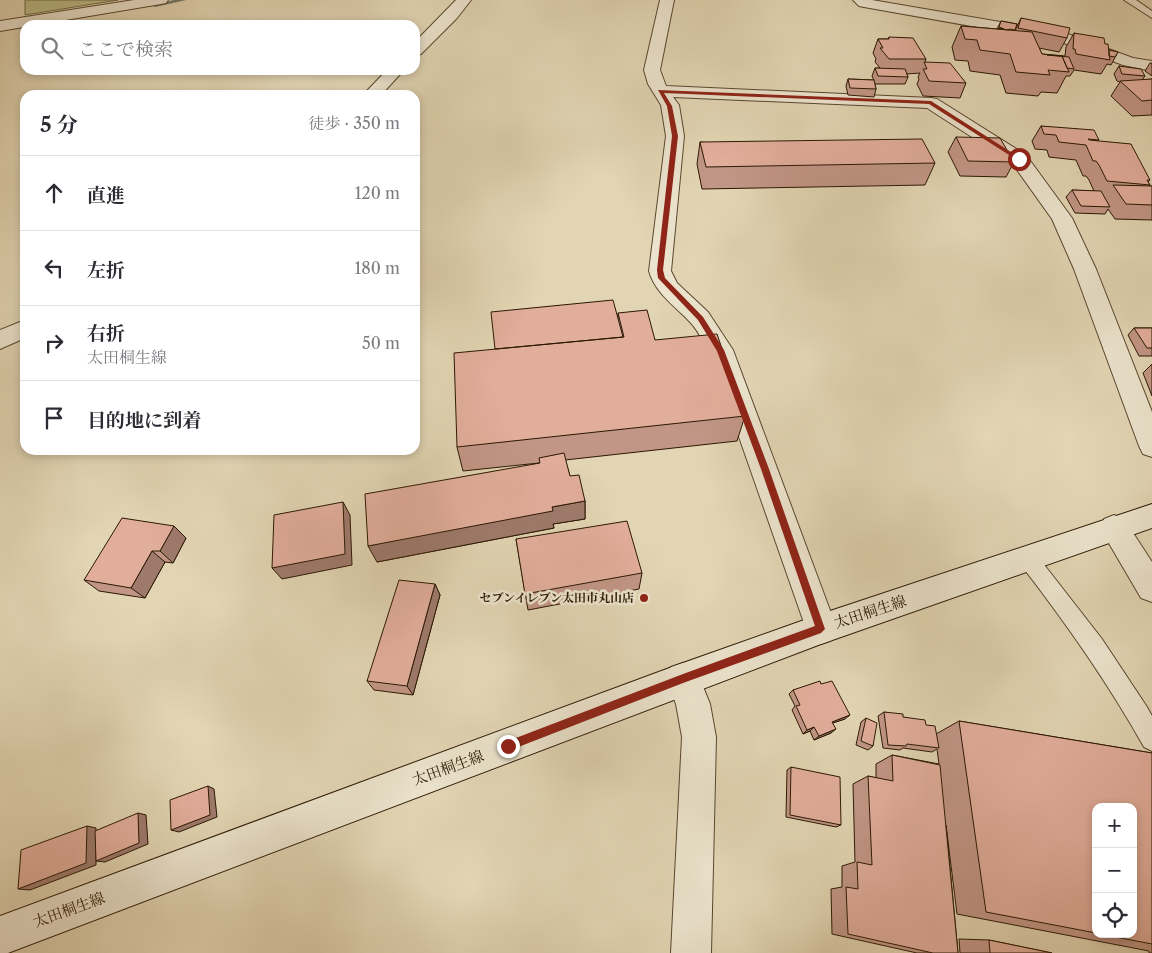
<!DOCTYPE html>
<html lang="ja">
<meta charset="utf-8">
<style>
body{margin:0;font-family:"Libre Caslon Text","Noto Serif JP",serif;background:#f2f2f3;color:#2b2b33}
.controls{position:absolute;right:15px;bottom:15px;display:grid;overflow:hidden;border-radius:10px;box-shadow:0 2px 8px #0003}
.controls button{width:45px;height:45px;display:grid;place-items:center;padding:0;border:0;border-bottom:1px solid #e1e1e2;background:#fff;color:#2b2b33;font:25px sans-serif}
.stop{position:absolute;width:15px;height:15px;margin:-11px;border:4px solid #8f2418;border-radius:50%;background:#fff}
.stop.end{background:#8f2418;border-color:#fff;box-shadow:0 1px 5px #0008}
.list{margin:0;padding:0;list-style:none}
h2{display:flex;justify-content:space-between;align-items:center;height:65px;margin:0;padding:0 20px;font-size:21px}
h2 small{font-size:16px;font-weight:400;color:#7c7c81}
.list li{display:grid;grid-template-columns:32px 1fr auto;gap:15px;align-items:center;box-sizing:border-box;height:75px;padding:0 20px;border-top:1px solid #e1e1e2}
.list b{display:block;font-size:19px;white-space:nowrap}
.list p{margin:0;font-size:16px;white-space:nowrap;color:#7c7c81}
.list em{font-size:16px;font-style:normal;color:#7c7c81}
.icon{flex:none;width:28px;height:28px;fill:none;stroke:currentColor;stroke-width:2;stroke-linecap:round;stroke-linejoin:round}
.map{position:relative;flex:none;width:1152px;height:953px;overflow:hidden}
.search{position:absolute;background:#fff;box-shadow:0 2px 8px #0003;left:20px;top:20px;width:400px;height:55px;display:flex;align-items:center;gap:12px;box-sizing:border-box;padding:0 18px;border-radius:15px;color:#7c7c81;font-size:19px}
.panel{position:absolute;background:#fff;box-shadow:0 2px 8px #0003;left:20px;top:90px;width:400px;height:365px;border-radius:15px}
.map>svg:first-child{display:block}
.green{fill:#bb8;stroke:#736a46}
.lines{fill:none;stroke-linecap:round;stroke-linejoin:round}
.stream{fill:#6b786c;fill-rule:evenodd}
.service-casing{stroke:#59472f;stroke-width:2}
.minor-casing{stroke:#59472f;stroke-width:2}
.secondary-casing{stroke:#2b1803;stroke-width:2}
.service{fill:#ece4ce;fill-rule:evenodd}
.minor{fill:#ece4ce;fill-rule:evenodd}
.secondary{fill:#ece4ce;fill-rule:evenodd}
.wall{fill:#c29686;stroke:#2b1803;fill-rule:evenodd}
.shaded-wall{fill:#9e7a6d;stroke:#2b1803}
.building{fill:#e2ae9c;stroke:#2b1803}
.route{fill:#8f2418}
.poi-dot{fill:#8f2418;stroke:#ece4ce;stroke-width:2}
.labels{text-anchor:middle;stroke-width:5;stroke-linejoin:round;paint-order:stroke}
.poi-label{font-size:12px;font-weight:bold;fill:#2b1803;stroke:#ece4ce;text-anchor:end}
.near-street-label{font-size:15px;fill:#2b1803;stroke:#ece4ce}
</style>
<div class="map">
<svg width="1152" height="953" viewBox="0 0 1152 953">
<rect width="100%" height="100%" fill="#e2d5b3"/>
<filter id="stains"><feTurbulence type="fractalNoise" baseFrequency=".004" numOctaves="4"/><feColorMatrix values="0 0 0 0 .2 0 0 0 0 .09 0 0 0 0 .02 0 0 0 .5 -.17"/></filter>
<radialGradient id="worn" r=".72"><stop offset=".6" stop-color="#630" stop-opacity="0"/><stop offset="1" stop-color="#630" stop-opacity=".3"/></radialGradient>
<path class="green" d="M 25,0 L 118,0 L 25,15 Z"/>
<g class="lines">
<path class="stream" d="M 174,0 L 186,0 L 155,7 L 152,5 Z"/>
<defs>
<path id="service" d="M 1124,0 L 1136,0 L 1152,11 L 1152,18 Z
M 1028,550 L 1035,553 L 1102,639 L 1147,707 L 1152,716 L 1152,751 L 1144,747 C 1108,683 1066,623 1021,565 L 1018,559 L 1021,553 Z"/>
<path id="minor" d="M 134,0 L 168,0 L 166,3 L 161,4 L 0,31 L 0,21 Z
M 456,0 L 471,0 L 457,18 L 421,54 L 415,56 L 415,42 Z
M 660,0 L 674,0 L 660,70 L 666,86 L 931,98 L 937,99 L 1026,155 L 1072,218 L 1096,269 L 1152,412 L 1152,457 L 1143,454 L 1139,446 L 1074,269 L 1052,219 L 1012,163 L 927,108 L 673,97 L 679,105 L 684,136 L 671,271 L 677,283 L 708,312 L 733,350 L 837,629 L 832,640 L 821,644 L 810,640 L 709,351 C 703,342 698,330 690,322 C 675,306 655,293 649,271 L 666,136 L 661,105 L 648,84 L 644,70 Z
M 853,0 L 872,0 L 1065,33 L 1133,58 L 1152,61 L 1152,71 L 1123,65 L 1061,42 L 864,7 L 859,6 Z
M 387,70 L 404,70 L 381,95 L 363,95 Z
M 25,320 L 25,338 L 0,349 L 0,330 Z
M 1114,515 L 1124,519 L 1152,562 L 1152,602 L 1141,598 L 1100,528 L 1104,519 Z
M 683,663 L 695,667 L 710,704 L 716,737 L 711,953 L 671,953 L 682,737 L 676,704 L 666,679 L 671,667 Z"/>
<path id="secondary" d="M 1152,504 L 1152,528 L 821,644 L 8,953 L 0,953 L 0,916 L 683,663 L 821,614 Z"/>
</defs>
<use href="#service" class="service-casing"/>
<use href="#minor" class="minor-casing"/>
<use href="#secondary" class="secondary-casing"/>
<use href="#service" class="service"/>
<use href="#minor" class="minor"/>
<use href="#secondary" class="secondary"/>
</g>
<path class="wall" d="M 1021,18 L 1067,38 L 1059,52 L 1039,48 L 1042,54 L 1065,56 L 1066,47 L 1074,33 L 1105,44 L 1109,50 L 1118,52 L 1111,65 L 1107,64 L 1101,74 L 1074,70 L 1070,76 L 1066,76 L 1057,93 L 1041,92 L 1038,96 L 1006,93 L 1000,75 L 970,71 L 968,61 L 955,60 L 952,47 L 961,26 L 997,29 L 1001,21 L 1017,24 L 1014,31 L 1015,31 Z
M 889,37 L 926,59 L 925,62 L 966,83 L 960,98 L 923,96 L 917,84 L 919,79 L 918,77 L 920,73 L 907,74 L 908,77 L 905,84 L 875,84 L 876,89 L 874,97 L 848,95 L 846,86 L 848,79 L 874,80 L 872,76 L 875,68 L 880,68 L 875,62 L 876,59 L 873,53 L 878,39 L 888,39 Z
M 1150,63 L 1152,63 L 1152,76 L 1145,71 Z
M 1119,66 L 1145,76 L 1142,80 L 1152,79 L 1152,115 L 1132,116 L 1111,96 L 1120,82 L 1117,81 L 1114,74 Z
M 1041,126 L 1099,140 L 1098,141 L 1150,180 L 1148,182 L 1150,185 L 1149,186 L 1152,186 L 1152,220 L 1115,219 L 1108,209 L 1105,214 L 1075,213 L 1066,197 L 1072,190 L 1094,191 L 1089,180 L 1086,176 L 1083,176 L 1076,160 L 1049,157 L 1047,150 L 1035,149 L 1032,141 Z
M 956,137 L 1014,162 L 1006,177 L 960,176 L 948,152 Z
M 700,142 L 935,163 L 925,185 L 702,189 L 697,164 Z
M 618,313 L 655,340 L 745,416 L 737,441 L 565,460 L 570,476 L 585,501 L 585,519 L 553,524 L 554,528 L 377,562 L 539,463 L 463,471 L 457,447 L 495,349 L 618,319 Z
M 1134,328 L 1152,328 L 1152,356 L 1139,356 L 1128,335 Z
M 1152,364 L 1152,396 L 1143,373 Z
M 174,526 L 186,538 L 173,563 L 165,562 L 145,598 L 99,591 L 84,580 Z
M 516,539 L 642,573 L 639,589 L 528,610 Z
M 435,584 L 440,595 L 413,695 L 374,690 L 367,681 Z
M 821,684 L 845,719 L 832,723 L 831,733 L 814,740 L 810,731 L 803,734 L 792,710 L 795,706 L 789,694 L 793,690 Z
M 884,712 L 903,717 L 926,725 L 936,734 L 959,721 L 1152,753 L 1152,953 L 1149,953 L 1149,951 L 957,914 L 946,825 L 958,953 L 917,953 L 832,934 L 831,889 L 842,887 L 842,866 L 855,862 L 853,784 L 868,776 L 876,778 L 876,764 L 892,755 L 939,764 L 937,749 L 932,752 L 903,748 L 900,750 L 883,748 L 878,716 ZM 1096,807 L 1133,934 L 1096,934 Z
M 866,718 L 873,746 L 868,750 L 856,745 L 861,722 Z
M 791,767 L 841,825 L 836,827 L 786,817 L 787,770 Z
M 959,939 L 989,940 L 1052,953 L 960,953 Z"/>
<path class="shaded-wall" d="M 585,501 L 585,519 L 553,524 L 554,528 L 377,562 L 368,546 L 552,507 Z
M 343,502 L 350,515 L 352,565 L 282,579 L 272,568 Z
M 174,526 L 186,538 L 173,563 L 160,551 Z
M 152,551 L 165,562 L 145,598 L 131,588 Z
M 435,584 L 440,595 L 413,695 L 407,686 Z
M 850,715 L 845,719 L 827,725 L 832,722 Z
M 814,727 L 810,731 L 803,734 L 807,730 Z
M 836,729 L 831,733 L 814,740 L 819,736 Z
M 208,786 L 214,789 L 217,817 L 179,832 L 171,830 Z
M 138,813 L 146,815 L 148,844 L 105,862 L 96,861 Z
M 87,826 L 96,828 L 96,865 L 30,890 L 18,889 Z"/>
<path class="building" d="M 1021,18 L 1070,28 L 1067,38 L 1018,28 Z
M 1001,21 L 1017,24 L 1015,30 L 1009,29 L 1009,30 L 998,29 L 998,28 L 1004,29 L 999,27 Z
M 961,26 L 1032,32 L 1042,54 L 1062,56 L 1069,72 L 1048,70 L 1050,75 L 1016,72 L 1010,54 L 980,50 L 977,40 L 965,39 Z
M 1074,33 L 1104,38 L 1105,44 L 1108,44 L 1110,60 L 1076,54 L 1075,49 L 1073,49 Z
M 889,37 L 913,38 L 926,59 L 889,59 L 880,48 L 883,48 L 878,39 L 889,39 Z
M 1109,50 L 1118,52 L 1115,57 L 1109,56 Z
M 1047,55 L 1069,57 L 1074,69 L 1067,68 L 1062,56 Z
M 924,62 L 950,63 L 966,83 L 929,81 L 923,69 L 927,69 Z
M 1119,66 L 1141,69 L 1145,76 L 1122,74 Z
M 875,68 L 905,69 L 908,77 L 878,76 Z
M 848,79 L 874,80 L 876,89 L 850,88 Z
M 1152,79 L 1152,100 L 1142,101 L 1120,81 Z
M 1041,126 L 1094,130 L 1099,140 L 1088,139 L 1089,140 L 1131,144 L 1150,180 L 1147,180 L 1150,185 L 1107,181 L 1099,165 L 1096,161 L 1093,161 L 1086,145 L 1059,142 L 1056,135 L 1044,134 Z
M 956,137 L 1000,138 L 1014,162 L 968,161 Z
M 922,139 L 935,163 L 706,167 L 700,142 Z
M 1113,185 L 1152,186 L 1152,205 L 1126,204 Z
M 1072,190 L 1101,191 L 1110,207 L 1081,206 Z
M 613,300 L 623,337 L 495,349 L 491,312 Z
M 647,310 L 655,340 L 717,334 L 745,416 L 457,447 L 454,353 L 624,337 L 618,313 Z
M 1134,328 L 1152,328 L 1152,348 L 1147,348 Z
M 564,453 L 570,476 L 579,475 L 585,501 L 552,507 L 553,511 L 368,546 L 365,494 L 540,463 L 539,458 Z
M 343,502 L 345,554 L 272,568 L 274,515 Z
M 122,518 L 174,526 L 160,551 L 152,551 L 131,588 L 84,580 Z
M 627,521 L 642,573 L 525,594 L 516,539 Z
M 399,580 L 435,584 L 407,686 L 367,681 Z
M 820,681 L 821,684 L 832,681 L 850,715 L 832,722 L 836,729 L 819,736 L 814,727 L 807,730 L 796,706 L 800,705 L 793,690 Z
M 884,712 L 903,714 L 903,717 L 925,720 L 926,725 L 935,726 L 939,748 L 907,744 L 906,746 L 888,745 Z
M 866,718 L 877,723 L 873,746 L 861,741 Z
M 959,721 L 1152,753 L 1152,944 L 1100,934 L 1133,934 L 1133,807 L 1096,807 L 1096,933 L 986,912 Z
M 892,755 L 940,765 L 958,953 L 933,953 L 848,934 L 846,887 L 858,889 L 857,862 L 872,865 L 868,776 L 893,781 Z
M 791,767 L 840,777 L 841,825 L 790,815 Z
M 208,786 L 210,815 L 171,830 L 170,800 Z
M 138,813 L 139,843 L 96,861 L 95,831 Z
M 87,826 L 86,863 L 18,889 L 21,850 Z
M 989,940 L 1052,953 L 990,953 Z"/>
<path class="route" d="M 658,90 L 931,101 L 1022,159 L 1017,160 L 929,104 L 664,93 L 672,106 L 678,136 L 663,270 L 665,278 L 703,317 L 724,350 L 769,469 L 825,629 L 821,633 L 683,683 L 508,751 L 505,749 L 503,746 L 505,742 L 508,741 L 683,674 L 815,626 L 761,469 L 717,351 L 698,320 L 658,278 L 657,270 L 672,136 L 667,106 Z"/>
<circle class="poi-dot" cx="644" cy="598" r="5"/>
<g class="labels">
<g class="poi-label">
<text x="634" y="602">セブンイレブン太田市丸山店</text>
</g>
<g class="near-street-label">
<text transform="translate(870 612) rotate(-18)" y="5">太田桐生線</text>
<text transform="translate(448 768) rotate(-20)" y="5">太田桐生線</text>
<text transform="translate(69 910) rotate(-20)" y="5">太田桐生線</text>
</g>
</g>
<rect width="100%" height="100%" filter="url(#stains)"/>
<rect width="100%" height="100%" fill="url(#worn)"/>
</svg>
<div class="controls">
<button>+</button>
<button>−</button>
<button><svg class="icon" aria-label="locate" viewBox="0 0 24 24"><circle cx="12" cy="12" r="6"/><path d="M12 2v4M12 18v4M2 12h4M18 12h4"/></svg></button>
</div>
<div class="stop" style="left:1019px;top:159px"></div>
<div class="stop end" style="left:508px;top:746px"></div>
<div class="search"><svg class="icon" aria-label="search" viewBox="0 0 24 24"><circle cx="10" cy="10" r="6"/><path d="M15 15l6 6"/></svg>ここで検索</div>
<section class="panel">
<h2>5 分<small>徒歩 · 350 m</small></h2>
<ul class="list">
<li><svg class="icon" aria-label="ahead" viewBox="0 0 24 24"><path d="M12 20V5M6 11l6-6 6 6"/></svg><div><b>直進</b></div><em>120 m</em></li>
<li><svg class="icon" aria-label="left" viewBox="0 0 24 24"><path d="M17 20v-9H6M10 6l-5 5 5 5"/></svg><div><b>左折</b></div><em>180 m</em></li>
<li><svg class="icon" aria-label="right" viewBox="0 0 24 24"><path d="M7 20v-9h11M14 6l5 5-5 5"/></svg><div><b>右折</b><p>太田桐生線</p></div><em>50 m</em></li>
<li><svg class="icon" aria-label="arrive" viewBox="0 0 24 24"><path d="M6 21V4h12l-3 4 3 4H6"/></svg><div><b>目的地に到着</b></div></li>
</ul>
</section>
</div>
